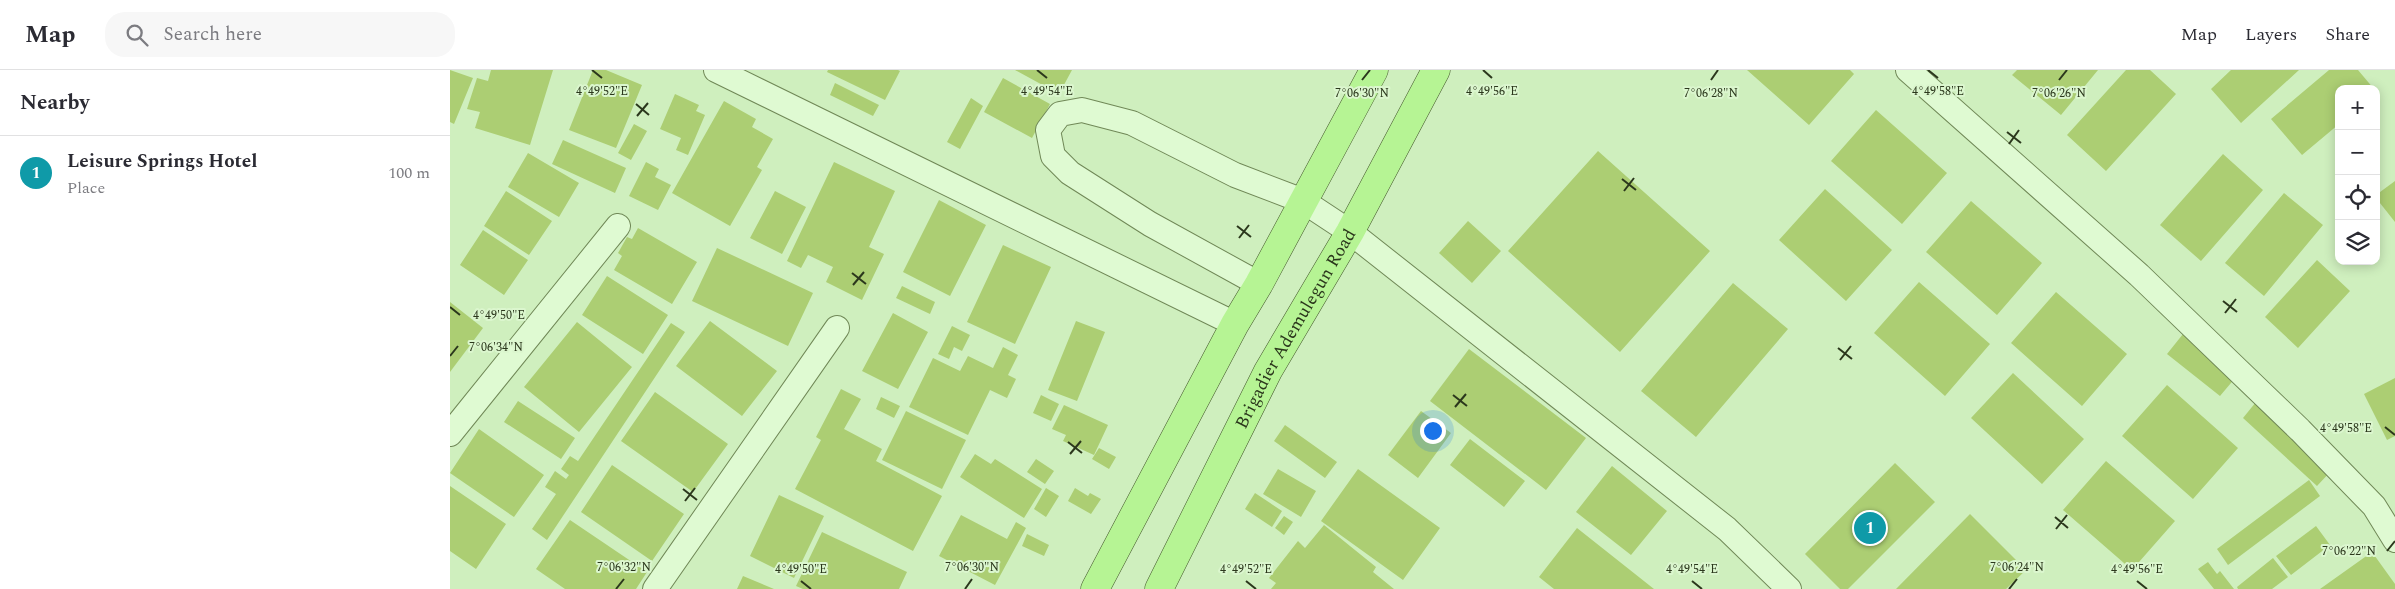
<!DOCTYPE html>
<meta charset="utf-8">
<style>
body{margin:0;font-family:Spectral,serif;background:#f7f7f7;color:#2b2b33}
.controls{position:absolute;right:15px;top:15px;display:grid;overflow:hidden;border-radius:10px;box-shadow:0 2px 12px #0003}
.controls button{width:45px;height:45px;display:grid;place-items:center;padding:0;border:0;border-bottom:1px solid #e1e1e2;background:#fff;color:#2b2b33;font:25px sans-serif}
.you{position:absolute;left:982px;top:360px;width:18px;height:18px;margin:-12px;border:4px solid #fff;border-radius:50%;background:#1a73e8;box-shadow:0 0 0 8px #1a73e833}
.badge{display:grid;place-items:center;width:32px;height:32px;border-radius:50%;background:#989225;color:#fff;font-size:16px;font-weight:700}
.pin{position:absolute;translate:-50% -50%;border:2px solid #fff;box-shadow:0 1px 5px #0006}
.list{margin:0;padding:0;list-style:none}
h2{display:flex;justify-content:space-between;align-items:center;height:65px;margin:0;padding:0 20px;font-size:21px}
h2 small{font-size:16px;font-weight:400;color:#7c7c81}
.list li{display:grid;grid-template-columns:32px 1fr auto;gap:15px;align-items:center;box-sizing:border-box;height:75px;padding:0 20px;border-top:1px solid #e1e1e2}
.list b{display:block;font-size:19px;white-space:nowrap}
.list p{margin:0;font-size:16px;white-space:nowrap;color:#7c7c81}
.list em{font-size:16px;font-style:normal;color:#7c7c81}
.icon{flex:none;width:28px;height:28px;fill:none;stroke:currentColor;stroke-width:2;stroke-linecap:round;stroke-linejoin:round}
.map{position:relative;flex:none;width:1945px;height:519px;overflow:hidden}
header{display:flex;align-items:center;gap:30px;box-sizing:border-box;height:70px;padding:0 25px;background:#fff;border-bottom:1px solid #e1e1e2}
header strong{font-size:24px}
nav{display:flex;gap:28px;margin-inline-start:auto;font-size:18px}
.search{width:350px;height:45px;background:#f7f7f7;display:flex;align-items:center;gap:12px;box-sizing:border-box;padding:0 18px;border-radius:20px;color:#7c7c81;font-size:19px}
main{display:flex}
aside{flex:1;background:#fff}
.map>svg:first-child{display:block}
.building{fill:#acce73}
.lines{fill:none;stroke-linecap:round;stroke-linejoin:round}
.street-casing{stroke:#708857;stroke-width:26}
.primary-casing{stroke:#43552b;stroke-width:29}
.street{stroke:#dffad2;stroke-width:24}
.primary{stroke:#b6f494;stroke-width:28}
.ticks{fill:none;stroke:#2b371c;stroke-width:2}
.labels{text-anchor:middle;stroke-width:4;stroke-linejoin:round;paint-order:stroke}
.street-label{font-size:18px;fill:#2b371c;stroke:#dbf6ce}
.ticks-label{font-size:12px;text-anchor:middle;fill:#2b371c;stroke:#dbf6ce;stroke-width:4;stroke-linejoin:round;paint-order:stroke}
</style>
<header>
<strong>Map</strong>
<div class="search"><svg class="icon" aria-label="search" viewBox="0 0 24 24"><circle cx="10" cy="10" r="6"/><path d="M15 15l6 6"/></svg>Search here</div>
<nav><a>Map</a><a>Layers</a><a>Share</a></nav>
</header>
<main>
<aside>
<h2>Nearby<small></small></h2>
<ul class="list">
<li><span class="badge" style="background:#0f9aa8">1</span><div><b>Leisure Springs Hotel</b><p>Place</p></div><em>100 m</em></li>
</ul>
</aside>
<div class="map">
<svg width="1945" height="519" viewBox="0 0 1945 519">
<rect width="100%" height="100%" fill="#cfefbe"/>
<path class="building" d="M 0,0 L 23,8 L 4,54 L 0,52 Z
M 41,0 L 103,0 L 80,75 L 25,58 L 30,42 L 17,39 L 27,8 L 38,11 Z
M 143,0 L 156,0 L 192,15 L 166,78 L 119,60 Z
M 378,0 L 448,0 L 450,1 L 435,30 L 377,2 Z
M 565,0 L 622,0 L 609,24 Z
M 1297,0 L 1400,0 L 1404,4 L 1359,55 Z
M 1567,0 L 1648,0 L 1611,45 L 1562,5 Z
M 1676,0 L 1700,0 L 1726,24 L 1656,101 L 1617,65 Z
M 1781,0 L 1849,0 L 1791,53 L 1761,19 Z
M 1879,0 L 1908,0 L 1924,19 L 1889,19 L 1889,54 L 1852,85 L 1821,49 Z
M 553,8 L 600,34 L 582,68 L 534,42 Z
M 385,13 L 429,35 L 423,46 L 380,25 Z
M 225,24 L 249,35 L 246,41 L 255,45 L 238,85 L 226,80 L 231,68 L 210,59 Z
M 521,28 L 533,36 L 510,79 L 497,72 Z
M 274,31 L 306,49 L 302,57 L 323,69 L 307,97 L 312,100 L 280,156 L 222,123 Z
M 1426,40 L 1497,103 L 1452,154 L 1381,91 Z
M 184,54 L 197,61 L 181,90 L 168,83 Z
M 113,70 L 176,98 L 165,123 L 102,94 Z
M 1148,81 L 1260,181 L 1170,282 L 1058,181 Z
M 78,83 L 129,113 L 109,147 L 58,117 Z
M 1773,84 L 1813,120 L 1751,191 L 1710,155 Z
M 196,92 L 209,99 L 205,107 L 221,115 L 208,140 L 179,126 Z
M 384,92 L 445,121 L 419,177 L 434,184 L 412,230 L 376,212 L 383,197 L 358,185 L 351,198 L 337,191 Z
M 1945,111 L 1945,152 L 1926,128 L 1926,125 Z
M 1375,119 L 1442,180 L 1396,231 L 1329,170 Z
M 56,121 L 102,151 L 79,185 L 34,156 Z
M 325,121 L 356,137 L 332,184 L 300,168 Z
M 1834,123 L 1873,155 L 1814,226 L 1775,193 Z
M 489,130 L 536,155 L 500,226 L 453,202 Z
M 1521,131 L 1592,193 L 1547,245 L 1476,182 Z
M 1018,151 L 1051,181 L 1022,213 L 989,183 Z
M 188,158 L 247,192 L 222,234 L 164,200 L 172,186 L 168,183 L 177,167 L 182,169 Z
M 33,160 L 78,190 L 54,225 L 10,195 Z
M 553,175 L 601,197 L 565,274 L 517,252 Z
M 267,178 L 363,223 L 338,276 L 242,231 Z
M 1867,190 L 1900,221 L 1848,278 L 1815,247 Z
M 157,206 L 218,245 L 193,284 L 132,245 Z
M 1469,212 L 1540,274 L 1495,326 L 1424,263 Z
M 1283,213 L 1338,259 L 1246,367 L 1191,321 Z
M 452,216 L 485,232 L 480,244 L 446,228 Z
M 1606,222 L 1677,284 L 1632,336 L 1561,273 Z
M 0,232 L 33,258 L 0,302 Z
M 443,243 L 478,262 L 448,319 L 412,301 Z
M 260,251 L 327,301 L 292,346 L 226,296 Z
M 626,251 L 655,262 L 627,331 L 598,320 Z
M 127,252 L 182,297 L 129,362 L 74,317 Z
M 221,253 L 235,262 L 97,470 L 82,459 L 106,424 L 95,417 L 105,401 L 116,409 L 119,405 L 111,399 L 120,386 L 128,391 Z
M 502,256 L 520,265 L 512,281 L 504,277 L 499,289 L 488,284 Z
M 1733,264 L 1786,307 L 1770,326 L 1717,284 Z
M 553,277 L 568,285 L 558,305 L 566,309 L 557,328 L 540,320 L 518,365 L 459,337 L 483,288 L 510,301 L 518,286 L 543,298 Z
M 1019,279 L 1136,368 L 1096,420 L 980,331 Z
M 1563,303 L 1634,369 L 1592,414 L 1521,348 Z
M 1945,308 L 1945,366 L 1937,370 L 1914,324 Z
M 1717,315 L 1788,378 L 1743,429 L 1672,366 Z
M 391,319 L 411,329 L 394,359 L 432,379 L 426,391 L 492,426 L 463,481 L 345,419 L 371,370 L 366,367 Z
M 205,322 L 278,374 L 243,422 L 171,371 Z
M 591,325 L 609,334 L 601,351 L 583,343 Z
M 431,327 L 450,336 L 444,348 L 426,339 Z
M 68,331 L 125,368 L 111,389 L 54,352 Z
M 1806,332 L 1881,401 L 1867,416 L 1793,348 Z
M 614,335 L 658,355 L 644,385 L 613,371 L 616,365 L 602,359 Z
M 456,341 L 516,370 L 492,419 L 432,390 Z
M 971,341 L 1001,363 L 968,408 L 938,385 Z
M 835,355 L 887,392 L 875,408 L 824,371 Z
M 29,359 L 94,405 L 64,447 L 0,403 Z
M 1020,369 L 1075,411 L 1054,437 L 1000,395 Z
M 649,378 L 666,387 L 659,399 L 642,389 Z
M 525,384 L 541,394 L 545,389 L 592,419 L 574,448 L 510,407 Z
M 586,389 L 604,401 L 595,414 L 577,402 Z
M 1656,391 L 1725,451 L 1682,500 L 1613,440 Z
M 1445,393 L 1485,432 L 1398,519 L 1390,519 L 1355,484 Z
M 162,395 L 234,444 L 202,491 L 131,442 Z
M 1162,396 L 1217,441 L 1181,485 L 1126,442 Z
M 828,399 L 866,421 L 851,447 L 813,424 Z
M 908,399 L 990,458 L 953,510 L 871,451 Z
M 1859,410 L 1870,426 L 1778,495 L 1767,479 Z
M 0,416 L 56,454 L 26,499 L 0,481 Z
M 596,418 L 609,426 L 596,447 L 584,439 Z
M 625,418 L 638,426 L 640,423 L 651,429 L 641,444 L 618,431 Z
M 805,423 L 832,441 L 822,457 L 795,439 Z
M 329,425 L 374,446 L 344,508 L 300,486 Z
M 1520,444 L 1576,500 L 1556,519 L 1446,519 Z
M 511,445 L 557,469 L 566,452 L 576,458 L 545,515 L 489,486 Z
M 834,446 L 843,452 L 834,465 L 825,458 Z
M 120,450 L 197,502 L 186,519 L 115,519 L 86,499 Z
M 874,455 L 926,497 L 923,502 L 944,519 L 821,519 L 826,513 L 819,508 L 848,471 L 855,478 Z
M 1866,456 L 1880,475 L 1841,505 L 1826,486 Z
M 1127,458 L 1204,519 L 1104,519 L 1089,507 Z
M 372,462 L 457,502 L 449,519 L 353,519 L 346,516 Z
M 577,464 L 599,475 L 594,486 L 572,476 Z
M 1922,482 L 1945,514 L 1945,519 L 1870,519 Z
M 1823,488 L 1838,507 L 1822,519 L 1788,519 L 1787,517 Z
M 1758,492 L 1767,504 L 1770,501 L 1784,519 L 1764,519 L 1748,499 Z
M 293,506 L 324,519 L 287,519 Z"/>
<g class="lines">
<defs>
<path id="street" d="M 266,0 L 785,254
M 1458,0 L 1689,205 L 1850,360 L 1924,436 L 1945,470
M 809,214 L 700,154 L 620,103 L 603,86 L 598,60 L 610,44 L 632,40 L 682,53 L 785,105 L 853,131 L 900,162 L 1277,459 L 1339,519
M 0,364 L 168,156
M 205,519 L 387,258"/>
<g id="primary">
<path d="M 645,519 L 785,254 L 809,214 L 924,0"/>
<path id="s1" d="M 709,519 L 818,301 L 900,162 L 986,0"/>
</g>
</defs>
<use href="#street" class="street-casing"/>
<use href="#primary" class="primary-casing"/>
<use href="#street" class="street"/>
<use href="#primary" class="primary"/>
</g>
<path class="ticks" d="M 142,0 L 152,8M 587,0 L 597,8M 1033,0 L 1042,8M 1478,0 L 1488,8M 912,10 L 920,0M 1261,10 L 1268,0M 1609,10 L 1617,0M 186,34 L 199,45M 187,46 L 198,33M 1557,62 L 1571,73M 1559,74 L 1569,60M 1172,109 L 1186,120M 1174,121 L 1184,108M 787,156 L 801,167M 789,168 L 799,155M 402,203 L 416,214M 403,215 L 414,202M 1773,231 L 1787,242M 0,237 L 10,245M 1775,243 L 1786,229M 1388,278 L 1402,289M 0,286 L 8,276M 1390,290 L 1401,276M 1003,325 L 1017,336M 1005,337 L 1016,324M 1935,357 L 1945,365M 618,372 L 632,383M 620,384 L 631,371M 233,419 L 247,430M 235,431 L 245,418M 1605,447 L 1618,458M 1606,459 L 1617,445M 1937,481 L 1945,471M 351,511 L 361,519M 796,511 L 806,519M 1242,511 L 1252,519M 1687,511 L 1697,519M 166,519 L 174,509M 515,519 L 522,509M 1559,519 L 1567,509"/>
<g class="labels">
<g class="street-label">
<text dy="6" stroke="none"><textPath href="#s1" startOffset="294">Brigadier Ademulegun Road</textPath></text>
</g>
</g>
<g class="ticks-label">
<text x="152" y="25">4°49'52"E</text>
<text x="597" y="25">4°49'54"E</text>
<text x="1042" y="25">4°49'56"E</text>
<text x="1488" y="25">4°49'58"E</text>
<text x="912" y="27">7°06'30"N</text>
<text x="1261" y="27">7°06'28"N</text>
<text x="1609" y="27">7°06'26"N</text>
<text x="49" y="249">4°49'50"E</text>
<text x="46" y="281">7°06'34"N</text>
<text x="1896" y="362">4°49'58"E</text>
<text x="1899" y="485">7°06'22"N</text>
<text x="174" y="501">7°06'32"N</text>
<text x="522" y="501">7°06'30"N</text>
<text x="1567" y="501">7°06'24"N</text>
<text x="351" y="503">4°49'50"E</text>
<text x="796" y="503">4°49'52"E</text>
<text x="1242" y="503">4°49'54"E</text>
<text x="1687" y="503">4°49'56"E</text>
</g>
</svg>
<div class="controls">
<button>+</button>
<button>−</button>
<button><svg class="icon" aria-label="locate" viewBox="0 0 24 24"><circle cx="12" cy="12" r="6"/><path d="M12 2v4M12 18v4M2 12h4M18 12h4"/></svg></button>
<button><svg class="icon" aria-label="layers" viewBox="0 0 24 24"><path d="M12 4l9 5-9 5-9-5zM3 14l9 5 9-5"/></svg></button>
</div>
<div class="you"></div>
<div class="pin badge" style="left:1420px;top:458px;background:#0f9aa8">1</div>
</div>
</main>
